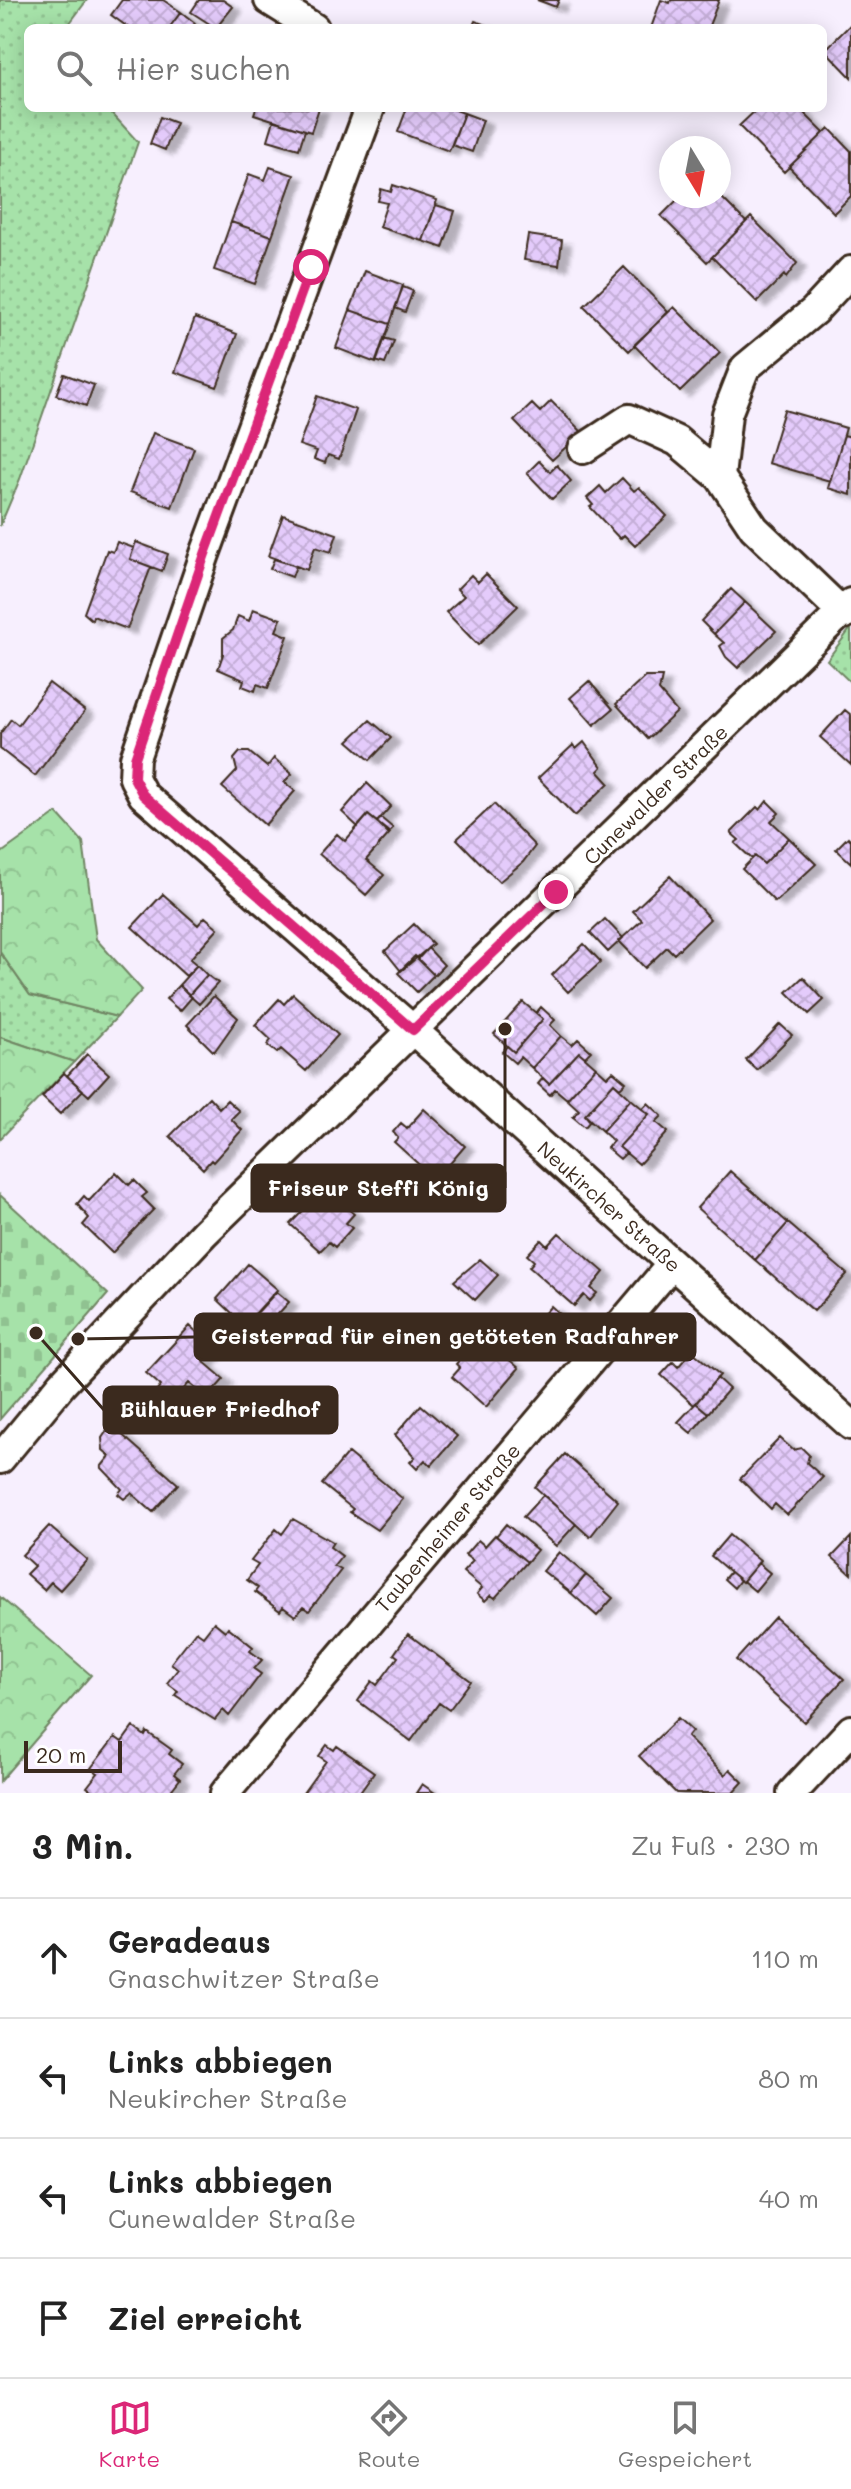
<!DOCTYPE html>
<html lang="de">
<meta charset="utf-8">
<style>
body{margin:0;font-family:Mali,sans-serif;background:#f2f2f2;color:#222}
.compass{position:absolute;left:659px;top:136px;width:72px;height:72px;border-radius:50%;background:#fff;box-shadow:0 4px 20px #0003;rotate:170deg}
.scale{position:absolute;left:24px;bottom:20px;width:98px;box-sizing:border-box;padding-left:8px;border:4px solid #3b2a1e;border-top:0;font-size:22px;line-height:28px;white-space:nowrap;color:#3b2a1e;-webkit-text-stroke:6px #fff;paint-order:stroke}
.stop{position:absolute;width:24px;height:24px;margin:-18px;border:6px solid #db2777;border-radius:50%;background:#fff}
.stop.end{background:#db2777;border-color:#fff;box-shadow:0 2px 8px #0008}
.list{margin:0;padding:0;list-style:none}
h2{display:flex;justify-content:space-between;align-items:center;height:104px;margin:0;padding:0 32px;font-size:34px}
h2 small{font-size:26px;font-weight:400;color:#767676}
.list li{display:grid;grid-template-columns:52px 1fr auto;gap:24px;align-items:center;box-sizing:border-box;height:120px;padding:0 32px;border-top:2px solid #e0e0e0}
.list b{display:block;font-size:30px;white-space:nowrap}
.list p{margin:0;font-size:26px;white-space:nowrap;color:#767676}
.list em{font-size:26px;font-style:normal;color:#767676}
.icon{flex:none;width:44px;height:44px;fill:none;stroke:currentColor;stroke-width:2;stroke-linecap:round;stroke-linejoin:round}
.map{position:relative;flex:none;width:851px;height:1793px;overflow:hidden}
.search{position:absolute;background:#fff;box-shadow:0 4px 20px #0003;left:24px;right:24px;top:24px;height:88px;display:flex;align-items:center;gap:20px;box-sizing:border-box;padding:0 28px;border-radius:12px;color:#767676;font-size:30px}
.sheet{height:584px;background:#fff}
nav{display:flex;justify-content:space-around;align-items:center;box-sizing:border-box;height:112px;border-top:2px solid #e0e0e0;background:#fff;font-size:22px;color:#767676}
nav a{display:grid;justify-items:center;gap:4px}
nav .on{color:#db2777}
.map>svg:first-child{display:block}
.grass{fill:url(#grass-dots);stroke:#708664;stroke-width:2}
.forest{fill:url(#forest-crowns);stroke:#708664;stroke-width:2}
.cemetery{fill:url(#cemetery-stones);stroke:#708664;stroke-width:2}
.building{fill:url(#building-cross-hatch);stroke:#3b2a1e;stroke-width:2;filter:url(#shadow)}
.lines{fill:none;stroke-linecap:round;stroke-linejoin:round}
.street-casing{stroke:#3b2a1e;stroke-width:34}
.street{stroke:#fff;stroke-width:28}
.route{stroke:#db2777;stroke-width:10}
.labels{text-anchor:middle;stroke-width:6;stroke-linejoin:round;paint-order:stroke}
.street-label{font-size:20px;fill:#3b2a1e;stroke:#fff}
.leader{fill:none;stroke:#3b2a1e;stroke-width:3}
.callout-dot{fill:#3b2a1e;stroke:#fff;stroke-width:3}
.callout{fill:#3b2a1e;stroke:#3b2a1e;stroke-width:3}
.callout-label{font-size:22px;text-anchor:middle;font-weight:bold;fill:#fff}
</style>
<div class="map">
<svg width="851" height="1793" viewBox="0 0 851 1793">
<defs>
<pattern id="grass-dots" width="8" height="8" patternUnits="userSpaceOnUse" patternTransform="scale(2)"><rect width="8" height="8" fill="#a6e2a9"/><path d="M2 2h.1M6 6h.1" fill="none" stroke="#90c291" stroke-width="1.8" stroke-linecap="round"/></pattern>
<pattern id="forest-crowns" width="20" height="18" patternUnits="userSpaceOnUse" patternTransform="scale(2)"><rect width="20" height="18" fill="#a6e2a9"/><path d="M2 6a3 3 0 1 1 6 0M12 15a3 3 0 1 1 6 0" fill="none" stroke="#90c291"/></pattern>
<pattern id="cemetery-stones" width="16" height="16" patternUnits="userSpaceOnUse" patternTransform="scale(2)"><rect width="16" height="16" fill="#a6e2a9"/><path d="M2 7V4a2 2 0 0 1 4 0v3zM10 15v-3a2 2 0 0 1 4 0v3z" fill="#90c291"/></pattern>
<pattern id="building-cross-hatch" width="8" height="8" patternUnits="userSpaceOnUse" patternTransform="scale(2)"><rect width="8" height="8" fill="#e4cbfb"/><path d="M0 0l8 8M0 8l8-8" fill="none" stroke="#c4aed7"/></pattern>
<filter id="shadow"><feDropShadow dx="9" dy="5" stdDeviation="2" flood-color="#0004"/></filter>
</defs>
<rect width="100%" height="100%" fill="#f7effe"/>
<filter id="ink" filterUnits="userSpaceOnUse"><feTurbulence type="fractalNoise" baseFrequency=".0125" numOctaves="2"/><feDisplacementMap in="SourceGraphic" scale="16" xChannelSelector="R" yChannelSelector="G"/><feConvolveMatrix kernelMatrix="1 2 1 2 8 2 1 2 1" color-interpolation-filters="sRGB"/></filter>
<g filter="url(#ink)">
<path class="grass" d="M 0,0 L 87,0 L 66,28 L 28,28 L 28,108 L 107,108 L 138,142 L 20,479 L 0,526 Z
M 851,628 L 851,683 L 827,660 Z
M 0,952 L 30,995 L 117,1017 L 74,1062 L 0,1037 Z"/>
<path class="forest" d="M 57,813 L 83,842 L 96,939 L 142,990 L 117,1017 L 30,995 L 0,952 L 0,854 Z
M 0,1037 L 74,1062 L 0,1139 Z
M 0,1597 L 91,1675 L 0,1781 Z"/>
<path class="cemetery" d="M 0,1195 L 108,1294 L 0,1419 Z"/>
<path class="building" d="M 122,0 L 163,0 L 181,12 L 169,28 L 129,28 L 111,15 Z
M 199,0 L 223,0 L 233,7 L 216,28 L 191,12 Z
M 537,0 L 559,0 L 556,7 Z
M 661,0 L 670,3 L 671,0 L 719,0 L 708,28 L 651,28 Z
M 181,12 L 195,23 L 191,28 L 169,28 Z
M 475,21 L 494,28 L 472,28 Z
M 851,24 L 851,77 L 825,50 Z
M 256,108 L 319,108 L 311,132 L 254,114 Z
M 407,108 L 450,108 L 464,113 L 449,151 L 398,132 Z
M 758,108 L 799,108 L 824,133 L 784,172 L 739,126 Z
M 464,113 L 483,120 L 472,152 L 452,145 Z
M 160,117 L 176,123 L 165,150 L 150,144 Z
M 274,120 L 305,130 L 299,149 L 268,140 Z
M 829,128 L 851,151 L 851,196 L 834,213 L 789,167 Z
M 270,167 L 294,175 L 272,236 L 231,222 L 249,174 L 265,180 Z
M 393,185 L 437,200 L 423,241 L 379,227 L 387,203 L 378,201 L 381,189 L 391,192 Z
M 719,195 L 746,222 L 707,262 L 661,216 L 681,196 Z
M 436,205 L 455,211 L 443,248 L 423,241 Z
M 751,217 L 797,263 L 786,278 L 784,275 L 757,302 L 712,257 Z
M 231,222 L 272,236 L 255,284 L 214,270 Z
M 528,235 L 562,240 L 559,265 L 524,260 Z
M 624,267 L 668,312 L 629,351 L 584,306 Z
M 365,271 L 403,285 L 390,324 L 350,310 Z
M 403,287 L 413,291 L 405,312 L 395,308 Z
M 674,307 L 720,353 L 680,392 L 634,345 Z
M 350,310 L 390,324 L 376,363 L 336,348 Z
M 195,318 L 237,334 L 217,387 L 175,372 Z
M 384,338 L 394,341 L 385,364 L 376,361 Z
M 64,374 L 94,385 L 86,406 L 56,395 Z
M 317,396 L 356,410 L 339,459 L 328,455 L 325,463 L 314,459 L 317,451 L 299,445 Z
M 551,401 L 582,432 L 552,460 L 514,421 L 532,404 L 540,412 Z
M 784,410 L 846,428 L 830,481 L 768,463 Z
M 153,433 L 194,448 L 172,507 L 130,492 Z
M 844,435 L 851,437 L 851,495 L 828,488 Z
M 539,461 L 550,472 L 557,465 L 571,481 L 552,499 L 527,473 Z
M 622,478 L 634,491 L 639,487 L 667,516 L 635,546 L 624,535 L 620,539 L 590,507 L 593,505 L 587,498 L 600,486 L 606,493 Z
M 283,515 L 337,534 L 331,552 L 315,547 L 307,570 L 268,556 Z
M 117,542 L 134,548 L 130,559 L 151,567 L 127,629 L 93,616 L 92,620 L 84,613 L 107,550 L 113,552 Z
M 136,542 L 168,554 L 162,571 L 130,559 Z
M 274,559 L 296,566 L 292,577 L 270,569 Z
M 486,574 L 518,606 L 478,645 L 446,612 L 464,596 L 457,589 L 471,575 L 478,582 Z
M 731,589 L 745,602 L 714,634 L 701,621 Z
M 745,602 L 776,631 L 738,668 L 726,657 L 720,646 L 724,643 L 714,634 Z
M 253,609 L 281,619 L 276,631 L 288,636 L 268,688 L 257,684 L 255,691 L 242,686 L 244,680 L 218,669 L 223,654 L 223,638 L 233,630 L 238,616 L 249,621 Z
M 645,677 L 662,677 L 659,691 L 677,712 L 648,739 L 616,704 Z
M 589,681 L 613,709 L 594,725 L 570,698 Z
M 49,683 L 85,711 L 35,776 L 0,749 L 0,734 L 11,719 L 18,725 Z
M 845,710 L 851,715 L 851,765 L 820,737 Z
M 370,720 L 391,738 L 370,760 L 348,741 Z
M 584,742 L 602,767 L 598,771 L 609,783 L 575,816 L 538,778 L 573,745 L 576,749 Z
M 240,752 L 249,752 L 267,767 L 274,758 L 292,774 L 284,782 L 295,791 L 265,825 L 222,787 L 237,771 L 234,759 Z
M 367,783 L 391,806 L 377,822 L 368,815 L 358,827 L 342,812 Z
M 767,801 L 779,813 L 771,821 L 789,838 L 764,864 L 755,856 L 752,859 L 735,843 L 739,840 L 731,833 L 757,807 L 760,810 Z
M 494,804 L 535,846 L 523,862 L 499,882 L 457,839 Z
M 368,815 L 390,833 L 366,860 L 384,875 L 366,895 L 319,854 L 337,834 L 345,841 Z
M 381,818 L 393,828 L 388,833 L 377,822 Z
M 848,837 L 851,840 L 851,863 L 836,849 Z
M 789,838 L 816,864 L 775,902 L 742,869 L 755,856 L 764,864 Z
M 670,876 L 710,919 L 674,954 L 667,947 L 645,968 L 619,941 L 642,920 L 633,911 Z
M 163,894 L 198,925 L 205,917 L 218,928 L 190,959 L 197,965 L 186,976 L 132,927 Z
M 605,919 L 623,938 L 608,952 L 590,933 Z
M 414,924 L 433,944 L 401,971 L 385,951 Z
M 584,944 L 601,962 L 568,992 L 552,975 Z
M 428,948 L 444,965 L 434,975 L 418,959 Z
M 415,956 L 434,975 L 417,992 L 398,973 Z
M 197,965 L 207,975 L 189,995 L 179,985 Z
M 207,975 L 218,983 L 199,1004 L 189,995 Z
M 803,977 L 824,1000 L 809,1014 L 787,992 Z
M 179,985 L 192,997 L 180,1011 L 166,999 Z
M 293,994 L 338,1035 L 306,1071 L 281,1049 L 277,1053 L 267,1045 L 271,1040 L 255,1025 L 279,999 L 284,1004 Z
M 214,996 L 238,1018 L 214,1052 L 187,1025 Z
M 523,1002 L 543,1019 L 514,1052 L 494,1034 Z
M 541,1007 L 555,1020 L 550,1025 L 561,1036 L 532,1068 L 520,1057 L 515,1063 L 502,1052 L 507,1046 L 514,1052 L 543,1019 L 536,1013 Z
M 780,1024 L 792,1035 L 757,1070 L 746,1060 Z
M 561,1036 L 572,1045 L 578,1039 L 591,1051 L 585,1057 L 579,1052 L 549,1084 L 532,1068 Z
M 579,1052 L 596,1067 L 567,1099 L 555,1089 L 550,1095 L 538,1084 L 543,1078 L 549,1084 Z
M 87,1054 L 109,1074 L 89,1096 L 67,1076 Z
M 596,1067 L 607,1077 L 613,1071 L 626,1082 L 620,1088 L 614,1083 L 585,1115 L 590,1121 L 585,1127 L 573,1117 L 579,1110 L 567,1099 Z
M 64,1073 L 83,1090 L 60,1114 L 42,1097 Z
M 614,1083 L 631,1099 L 602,1131 L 585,1115 Z
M 209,1097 L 219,1108 L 227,1100 L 239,1111 L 231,1119 L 242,1130 L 213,1162 L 211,1160 L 203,1169 L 170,1136 Z
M 631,1099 L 649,1114 L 619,1147 L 626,1153 L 620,1159 L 607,1148 L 613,1141 L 602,1131 Z
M 648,1103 L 662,1116 L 656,1122 L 668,1132 L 639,1164 L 619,1147 L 649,1114 L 642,1109 Z
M 424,1109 L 465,1146 L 436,1180 L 394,1142 L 398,1138 L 393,1132 L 401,1123 L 407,1128 Z
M 730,1171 L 788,1223 L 755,1260 L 697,1208 Z
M 116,1172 L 129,1185 L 134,1180 L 147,1193 L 142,1197 L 154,1209 L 112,1253 L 83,1225 L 89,1218 L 77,1204 L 84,1196 L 89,1201 Z
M 334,1179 L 349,1193 L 340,1202 L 354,1214 L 346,1223 L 352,1228 L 335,1247 L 329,1242 L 320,1251 L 290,1224 Z
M 788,1223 L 847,1274 L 814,1311 L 755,1260 Z
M 559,1233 L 604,1272 L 591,1288 L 597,1293 L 590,1301 L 584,1295 L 574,1306 L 529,1267 L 534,1261 L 527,1255 L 541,1240 L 547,1246 Z
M 480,1259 L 498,1275 L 475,1300 L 454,1281 Z
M 248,1264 L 278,1290 L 246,1325 L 238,1318 L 233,1325 L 226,1319 L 232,1313 L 217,1299 Z
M 276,1291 L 289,1302 L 268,1325 L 255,1314 Z
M 551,1306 L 582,1334 L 562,1356 L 531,1328 Z
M 190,1326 L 216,1349 L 204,1362 L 224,1379 L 207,1398 L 189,1383 L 175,1399 L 168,1393 L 164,1398 L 156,1392 L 161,1386 L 146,1373 Z
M 485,1339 L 519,1368 L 486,1407 L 452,1377 L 460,1368 L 456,1364 L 472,1345 L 476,1349 Z
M 692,1351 L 720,1375 L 694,1405 L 661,1375 L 673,1362 L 678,1367 Z
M 717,1378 L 729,1389 L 708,1413 L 696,1403 Z
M 696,1403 L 708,1413 L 691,1433 L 678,1422 Z
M 421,1405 L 457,1436 L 431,1466 L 425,1460 L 417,1469 L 410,1462 L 415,1457 L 395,1435 Z
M 106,1432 L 119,1432 L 178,1484 L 153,1512 L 131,1493 L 124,1499 L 118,1494 L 122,1489 L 101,1467 L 110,1456 L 103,1450 L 102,1438 Z
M 780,1438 L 793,1450 L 802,1448 L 809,1455 L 807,1463 L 823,1477 L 787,1515 L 775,1504 L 771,1509 L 740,1479 Z
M 348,1453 L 403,1499 L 377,1530 L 350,1512 L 353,1509 L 322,1484 Z
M 565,1454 L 618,1501 L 590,1537 L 535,1487 Z
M 543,1495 L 576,1524 L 556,1546 L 523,1517 Z
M 293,1519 L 333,1542 L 330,1547 L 342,1556 L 334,1566 L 341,1570 L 309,1611 L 303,1607 L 295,1616 L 283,1607 L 280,1611 L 255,1592 L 258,1588 L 247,1580 L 258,1565 L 251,1561 L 276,1529 L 282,1534 Z
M 506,1524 L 537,1550 L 527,1562 L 496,1536 Z
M 49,1526 L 87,1560 L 60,1590 L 51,1582 L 44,1590 L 26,1574 L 34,1566 L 22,1555 Z
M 495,1535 L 527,1562 L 495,1598 L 491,1595 L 485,1601 L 477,1594 L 482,1588 L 463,1572 L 473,1561 L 465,1555 L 478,1540 L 485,1546 Z
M 729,1535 L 760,1561 L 742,1582 L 711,1556 Z
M 851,1537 L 851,1574 L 832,1557 Z
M 559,1552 L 586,1575 L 571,1593 L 543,1571 Z
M 758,1563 L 770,1573 L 755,1591 L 743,1581 Z
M 730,1572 L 740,1580 L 734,1588 L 724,1579 Z
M 586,1575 L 613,1598 L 597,1616 L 571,1593 Z
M 775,1617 L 844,1679 L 804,1722 L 736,1660 Z
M 214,1622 L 225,1631 L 228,1627 L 253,1647 L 250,1651 L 262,1660 L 254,1669 L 261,1674 L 229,1716 L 223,1710 L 215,1720 L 175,1695 L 178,1691 L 167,1683 L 178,1669 L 171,1663 L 196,1631 L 203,1636 Z
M 408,1634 L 471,1681 L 449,1710 L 439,1703 L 411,1741 L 358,1701 L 372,1681 L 377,1685 L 398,1657 L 394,1654 Z
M 678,1718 L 692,1731 L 687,1737 L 725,1775 L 730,1769 L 743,1782 L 733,1793 L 676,1793 L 639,1756 Z
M 133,1727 L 145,1736 L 147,1732 L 172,1750 L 169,1754 L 182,1764 L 174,1774 L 180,1779 L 169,1793 L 95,1793 L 87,1787 L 98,1773 L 91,1768 L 115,1737 L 122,1742 Z
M 327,1745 L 334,1750 L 337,1746 L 374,1772 L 359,1793 L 303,1793 L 326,1761 L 319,1756 Z
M 422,1784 L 435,1793 L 416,1793 Z"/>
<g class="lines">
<defs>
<path id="street" d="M 269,0 L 314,28
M 370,108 L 205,554 L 135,758 L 134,778 L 143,795 L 413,1030 L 851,1425
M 583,449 L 629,419 L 677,441 L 720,477
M 844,614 L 754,528 L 720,477 L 727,414 L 745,368 L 814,311 L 851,271
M 0,1459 L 62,1384 L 204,1233 L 851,603
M 225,1793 L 672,1264
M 792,1793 L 851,1730"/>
</defs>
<use href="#street" class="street-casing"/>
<use href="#street" class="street"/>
</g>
</g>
<g class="lines" filter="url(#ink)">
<path class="route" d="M 311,267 L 205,554 L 135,758 L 134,778 L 143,795 L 413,1030 L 556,892"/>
</g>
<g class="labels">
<g class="street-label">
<text transform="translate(656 795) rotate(-44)" y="7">Cunewalder Straße</text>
<text transform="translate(609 1207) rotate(42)" y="7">Neukircher Straße</text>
<text transform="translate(448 1528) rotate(-50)" y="7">Taubenheimer Straße</text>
</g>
</g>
<path class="leader" d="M505 1029L505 1188M78 1339L195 1337M36 1333L104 1410"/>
<g class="callout-dot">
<circle cx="505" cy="1029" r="8"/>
<circle cx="78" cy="1339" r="8"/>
<circle cx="36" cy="1333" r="8"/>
</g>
<g class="callout">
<rect x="252" y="1165" width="253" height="46" rx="8"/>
<rect x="195" y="1314" width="500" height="46" rx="8"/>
<rect x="104" y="1387" width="233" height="46" rx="8"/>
</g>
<g class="callout-label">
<text x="378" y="1196">Friseur Steffi König</text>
<text x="445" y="1344">Geisterrad für einen getöteten Radfahrer</text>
<text x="220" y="1417">Bühlauer Friedhof</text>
</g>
</svg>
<svg class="compass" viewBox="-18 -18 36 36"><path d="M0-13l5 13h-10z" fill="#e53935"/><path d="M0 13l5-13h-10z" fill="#767676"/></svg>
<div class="scale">20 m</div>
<div class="stop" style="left:311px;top:267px"></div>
<div class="stop end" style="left:556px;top:892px"></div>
<div class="search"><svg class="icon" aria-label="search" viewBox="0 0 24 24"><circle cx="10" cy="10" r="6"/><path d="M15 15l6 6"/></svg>Hier suchen</div>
</div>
<section class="sheet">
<h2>3 Min.<small>Zu Fuß · 230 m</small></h2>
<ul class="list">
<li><svg class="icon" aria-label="ahead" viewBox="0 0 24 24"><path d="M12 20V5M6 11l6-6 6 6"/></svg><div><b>Geradeaus</b><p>Gnaschwitzer Straße</p></div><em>110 m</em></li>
<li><svg class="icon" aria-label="left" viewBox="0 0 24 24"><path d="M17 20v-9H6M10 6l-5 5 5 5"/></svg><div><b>Links abbiegen</b><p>Neukircher Straße</p></div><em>80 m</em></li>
<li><svg class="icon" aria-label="left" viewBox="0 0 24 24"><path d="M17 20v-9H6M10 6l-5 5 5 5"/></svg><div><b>Links abbiegen</b><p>Cunewalder Straße</p></div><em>40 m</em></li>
<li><svg class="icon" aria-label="arrive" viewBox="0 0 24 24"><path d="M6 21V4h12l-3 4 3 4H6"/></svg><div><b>Ziel erreicht</b></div></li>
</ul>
</section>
<nav>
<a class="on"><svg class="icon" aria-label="map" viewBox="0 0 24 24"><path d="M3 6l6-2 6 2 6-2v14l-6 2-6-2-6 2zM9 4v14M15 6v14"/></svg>Karte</a>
<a><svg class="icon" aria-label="directions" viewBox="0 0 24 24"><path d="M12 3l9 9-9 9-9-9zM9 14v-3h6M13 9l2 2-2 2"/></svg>Route</a>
<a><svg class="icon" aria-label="saved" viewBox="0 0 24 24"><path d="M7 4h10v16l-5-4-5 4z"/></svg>Gespeichert</a>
</nav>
